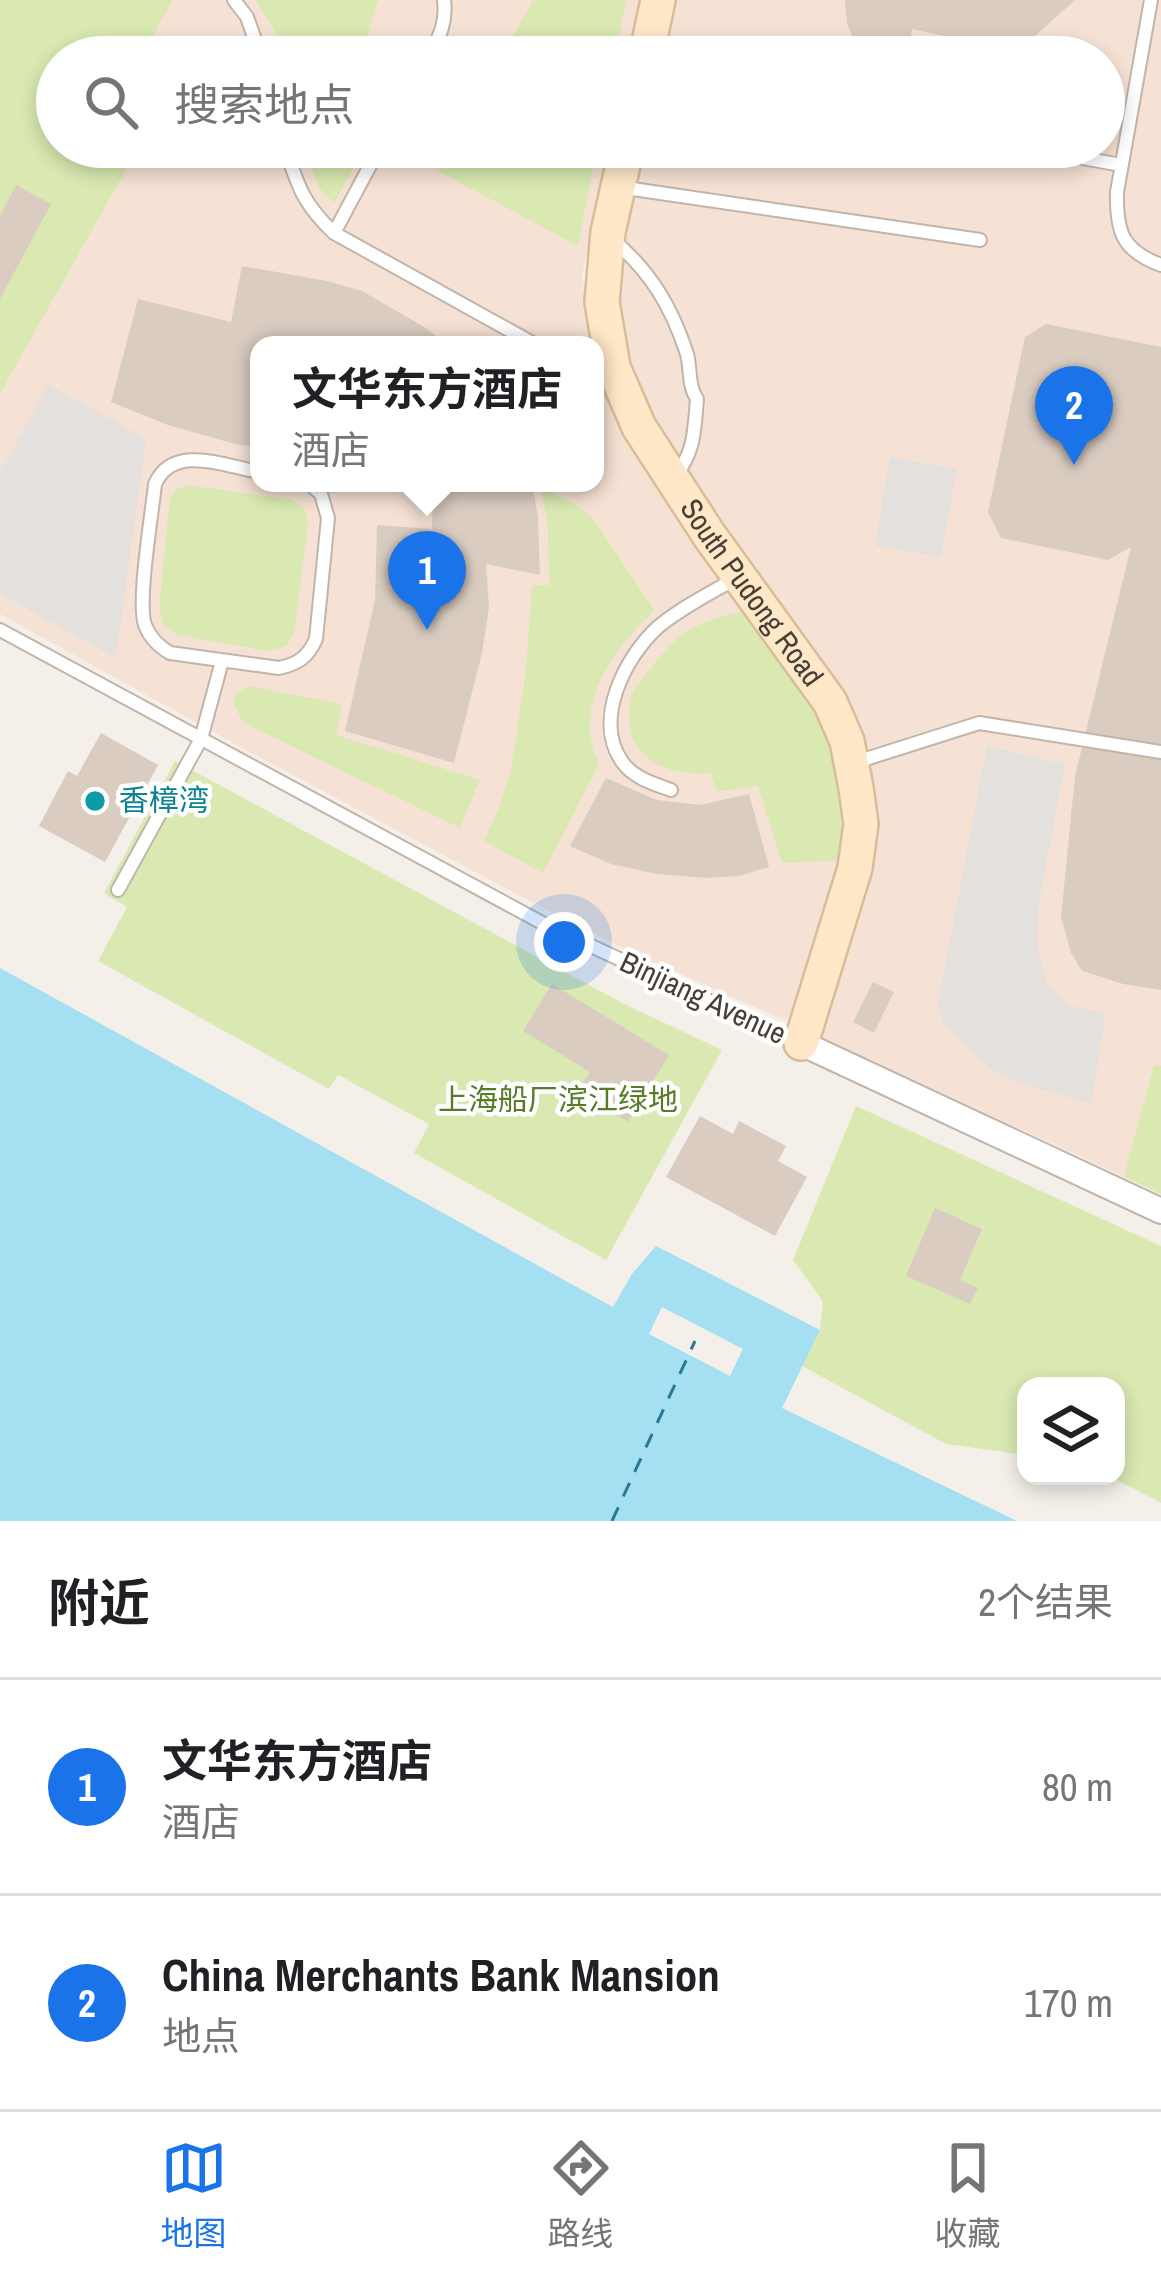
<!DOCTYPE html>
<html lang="zh">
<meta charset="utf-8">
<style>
body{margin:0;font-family:"Archivo Narrow","Noto Sans SC",sans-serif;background:#f2f2f2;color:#202124}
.controls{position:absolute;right:36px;bottom:36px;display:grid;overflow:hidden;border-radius:24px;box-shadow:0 6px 18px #0003}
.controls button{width:108px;height:108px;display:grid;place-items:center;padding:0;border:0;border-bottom:3px solid #e0e0e0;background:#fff;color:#202124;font:60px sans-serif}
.you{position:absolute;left:564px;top:942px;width:42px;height:42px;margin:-30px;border:9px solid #fff;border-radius:50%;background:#1a73e8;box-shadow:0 0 0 18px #1a73e833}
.badge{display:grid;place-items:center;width:78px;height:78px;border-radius:50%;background:#1a73e8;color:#fff;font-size:39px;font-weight:700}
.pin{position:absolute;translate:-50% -99px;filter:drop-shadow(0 3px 6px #0008)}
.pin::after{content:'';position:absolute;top:63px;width:42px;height:36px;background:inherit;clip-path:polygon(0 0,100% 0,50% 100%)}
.popup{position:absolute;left:250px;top:336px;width:354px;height:156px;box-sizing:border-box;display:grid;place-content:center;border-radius:24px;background:#fff;filter:drop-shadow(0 3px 9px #0005);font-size:39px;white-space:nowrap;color:#757577}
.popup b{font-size:45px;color:#202124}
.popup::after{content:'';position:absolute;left:50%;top:100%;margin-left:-24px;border:24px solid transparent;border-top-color:#fff}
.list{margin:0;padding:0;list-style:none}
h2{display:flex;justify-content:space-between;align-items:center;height:156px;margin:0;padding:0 48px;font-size:51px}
h2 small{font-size:39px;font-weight:400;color:#757577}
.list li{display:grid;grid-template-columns:78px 1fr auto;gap:36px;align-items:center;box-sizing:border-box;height:216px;padding:0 48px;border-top:3px solid #e0e0e0}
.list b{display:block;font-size:45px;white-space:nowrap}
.list p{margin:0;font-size:39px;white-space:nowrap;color:#757577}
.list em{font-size:39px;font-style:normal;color:#757577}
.icon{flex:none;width:66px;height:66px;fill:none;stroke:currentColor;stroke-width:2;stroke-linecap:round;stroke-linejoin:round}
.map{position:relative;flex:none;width:1161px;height:1521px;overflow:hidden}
.search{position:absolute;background:#fff;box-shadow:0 6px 18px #0003;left:36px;right:36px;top:36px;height:132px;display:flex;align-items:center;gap:30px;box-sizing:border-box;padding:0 42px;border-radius:66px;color:#757577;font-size:45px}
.sheet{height:588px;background:#fff}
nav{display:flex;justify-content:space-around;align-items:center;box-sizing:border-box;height:168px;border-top:3px solid #e0e0e0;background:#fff;font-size:33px;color:#757577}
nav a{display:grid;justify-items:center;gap:6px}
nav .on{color:#1a73e8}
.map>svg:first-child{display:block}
.commercial{fill:#f6e2d4}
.green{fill:#d9e9b1}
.parking{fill:#e3e0dd}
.water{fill:#a4dff2}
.pier{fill:#f5efe9}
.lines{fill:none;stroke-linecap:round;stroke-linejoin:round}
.ferry{stroke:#277a96;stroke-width:3;stroke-dasharray:15 12;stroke-linecap:butt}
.building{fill:#daccc1}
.lane-casing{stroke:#c0b5ab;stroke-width:16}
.street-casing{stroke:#c0b5ab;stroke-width:28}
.secondary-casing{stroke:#d8bd9a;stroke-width:38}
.lane{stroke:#fff;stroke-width:12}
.street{stroke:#fff;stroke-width:24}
.secondary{stroke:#ffe8c8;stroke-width:33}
.culture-dot{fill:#0f9aa8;stroke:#fff;stroke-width:4.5}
.labels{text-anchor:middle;stroke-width:9;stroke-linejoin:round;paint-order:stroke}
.street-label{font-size:30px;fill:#483f37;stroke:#fff}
.culture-label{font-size:30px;fill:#0d838f;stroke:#fff;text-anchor:start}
.park-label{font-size:30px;fill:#567c28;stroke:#fff}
</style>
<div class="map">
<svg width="1161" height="1521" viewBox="0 0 1161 1521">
<rect width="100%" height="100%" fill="#f5efe9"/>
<path class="commercial" d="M 173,0 L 640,0 L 628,57 L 141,57 Z
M 673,0 L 1161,0 L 1161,1194 L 817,1035 L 871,871 L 875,825 L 724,530 L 649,416 L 627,358 L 617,293 L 619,229 L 639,147 L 1104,147 L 1104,57 L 660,57 Z
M 139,147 L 609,147 L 582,276 L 593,345 L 259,345 L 259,483 L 595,483 L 595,359 L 629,443 L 822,717 L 844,860 L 789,1022 L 633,953 L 511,891 L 244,749 L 0,614 L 0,394 Z"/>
<path class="green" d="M 0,0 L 173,0 L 141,57 L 57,57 L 57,147 L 139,147 L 0,394 Z
M 256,0 L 378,0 L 370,26 L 366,57 L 285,57 L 282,44 Z
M 533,0 L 626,0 L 615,57 L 501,57 Z
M 303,147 L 365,147 L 334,203 L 320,189 Z
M 451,147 L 597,147 L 578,246 L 438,171 Z
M 188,485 L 292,500 L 304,509 L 308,524 L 294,632 L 287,646 L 269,651 L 178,635 L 164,626 L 159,609 L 170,498 L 177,489 Z
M 541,488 L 571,502 L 593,518 L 655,611 C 612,648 571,708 599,764 L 543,873 L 484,841 L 499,807 L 511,771 L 526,671 L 532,585 L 549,585 L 548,528 Z
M 746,610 L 822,717 L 837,765 L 844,860 L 782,863 L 758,786 L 717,792 L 711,773 C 678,776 636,766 630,727 C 628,714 629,702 634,690 C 640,680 650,670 657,660 C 665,651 674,640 684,633 C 702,621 725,615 746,610 Z
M 248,686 L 342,704 L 336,735 L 480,780 L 460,828 L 252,727 L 241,719 L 233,701 L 237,693 Z
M 175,761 L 624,1004 L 722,1050 L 606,1260 L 414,1153 L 429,1124 L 338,1075 L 329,1089 L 98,961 L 127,907 L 104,893 Z
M 1154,1065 L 1161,1066 L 1161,1194 L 1124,1177 Z
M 856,1106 L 1161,1246 L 1161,1503 L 1109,1476 L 1116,1476 L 1116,1386 L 1026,1386 L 1026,1455 L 946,1444 L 802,1366 L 820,1330 L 823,1301 L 793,1260 Z"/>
<path class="parking" d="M 48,384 L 146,439 L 116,658 L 0,594 L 0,473 Z
M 890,457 L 957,469 L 941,557 L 875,546 Z
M 987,746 L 1065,764 L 1039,902 L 1037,947 L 1046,982 L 1057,996 L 1073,1006 L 1106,1013 L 1091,1104 L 1021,1083 L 994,1071 L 973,1054 L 942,1020 L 938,1003 Z"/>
<path class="water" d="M 0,968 L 613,1307 L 632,1274 L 656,1246 L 820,1330 L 782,1408 L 1017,1521 L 0,1521 Z"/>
<path class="pier" d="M 662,1307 L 743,1349 L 730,1376 L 649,1334 Z"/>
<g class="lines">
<path class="ferry" d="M 612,1521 L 695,1341"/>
</g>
<path class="building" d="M 845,0 L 1075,0 L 1017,52 L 912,29 L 909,49 L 900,57 L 862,57 L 847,24 Z
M 16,185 L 51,204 L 0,299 L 0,216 Z
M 242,266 L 327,281 L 362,291 L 426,328 L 447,345 L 259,345 L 259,447 L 235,444 L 168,425 L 111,402 L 138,299 L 231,322 Z
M 1046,324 L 1161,347 L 1161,990 L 1123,984 L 1082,971 L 1071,953 L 1061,917 L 1075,776 L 1131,547 L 1108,560 L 1001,538 L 988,512 L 1025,337 Z
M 433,483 L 532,483 L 538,517 L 540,575 L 486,564 L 489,607 L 482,653 L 454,763 L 345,731 L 375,600 L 377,525 L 432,529 Z
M 101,733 L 158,765 L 105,862 L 39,826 L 68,771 L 77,776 Z
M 606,778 L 657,800 L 700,805 L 749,794 L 769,867 L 739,876 L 705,878 L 657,874 L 611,864 L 570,846 Z
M 873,982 L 894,992 L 874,1033 L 853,1022 Z
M 552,984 L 669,1055 L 628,1122 L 577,1092 L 590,1072 L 523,1031 Z
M 700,1116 L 733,1134 L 739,1121 L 786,1146 L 778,1161 L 807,1177 L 775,1236 L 666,1177 Z
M 935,1208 L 982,1229 L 960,1280 L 978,1288 L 970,1304 L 906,1276 Z"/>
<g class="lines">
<defs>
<path id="lane" d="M 234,0 L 247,17 L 261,57
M 1151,0 L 1117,192 C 1116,231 1122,251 1161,265
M 429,57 C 439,37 447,23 444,0
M 285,147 C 298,186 303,204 334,233 L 536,345
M 1021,147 L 1121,165
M 619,187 L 980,240
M 334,233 L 380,147
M 611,238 C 650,271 671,305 687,354 C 691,370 688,386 697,399 C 694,433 695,451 674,478
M 259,472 C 225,466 173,443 155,484 C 152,514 137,602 145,625 C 150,638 158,646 170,653 L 279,668 C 298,664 308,657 316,639 L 328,518 L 321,494 L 308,483
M 0,630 L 546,925 L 800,1043
M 853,763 L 979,723 L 1161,752
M 671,790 C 654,784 634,778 623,763 C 592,721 625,657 658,627 C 682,607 711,593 738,577
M 118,890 L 201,739 L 222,661"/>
<path id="street" d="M 801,1043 L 1161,1211"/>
<g id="secondary">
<path d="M 646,57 L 658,0"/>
<path id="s1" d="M 627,147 L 608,232 L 602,302 L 613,367 L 639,427 L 709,535 L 830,702 L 847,741 L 856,788 L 861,824 L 855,868 L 801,1043"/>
</g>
</defs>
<use href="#lane" class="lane-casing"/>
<use href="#street" class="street-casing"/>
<use href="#secondary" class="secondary-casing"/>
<use href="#lane" class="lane"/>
<use href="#street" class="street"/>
<use href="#secondary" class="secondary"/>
</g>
<circle class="culture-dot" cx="95" cy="801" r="12"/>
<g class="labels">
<g class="street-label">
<text dy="10" stroke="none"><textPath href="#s1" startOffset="489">South Pudong Road</textPath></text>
<text transform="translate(703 998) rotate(25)" y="10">Binjiang Avenue</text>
</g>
<g class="culture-label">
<text x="119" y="811">香樟湾</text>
</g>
<g class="park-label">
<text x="558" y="1110">上海船厂滨江绿地</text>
</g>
</g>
</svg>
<div class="controls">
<button><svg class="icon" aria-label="layers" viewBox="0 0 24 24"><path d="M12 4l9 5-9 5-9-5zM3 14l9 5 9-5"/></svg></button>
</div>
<div class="you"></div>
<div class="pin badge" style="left:427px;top:630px">1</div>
<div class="popup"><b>文华东方酒店</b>酒店</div>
<div class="pin badge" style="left:1074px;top:465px">2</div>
<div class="search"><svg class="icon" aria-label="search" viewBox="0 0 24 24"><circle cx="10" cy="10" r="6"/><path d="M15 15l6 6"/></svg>搜索地点</div>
</div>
<section class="sheet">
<h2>附近<small>2个结果</small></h2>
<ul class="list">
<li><span class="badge">1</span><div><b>文华东方酒店</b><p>酒店</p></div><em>80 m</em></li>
<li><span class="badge">2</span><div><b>China Merchants Bank Mansion</b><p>地点</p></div><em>170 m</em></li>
</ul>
</section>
<nav>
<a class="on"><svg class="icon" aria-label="map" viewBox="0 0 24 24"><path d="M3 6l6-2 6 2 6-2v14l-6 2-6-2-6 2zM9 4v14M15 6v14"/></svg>地图</a>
<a><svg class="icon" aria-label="directions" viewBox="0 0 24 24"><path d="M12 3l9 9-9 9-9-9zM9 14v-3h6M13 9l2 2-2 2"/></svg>路线</a>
<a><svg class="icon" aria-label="saved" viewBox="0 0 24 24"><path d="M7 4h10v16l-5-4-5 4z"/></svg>收藏</a>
</nav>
